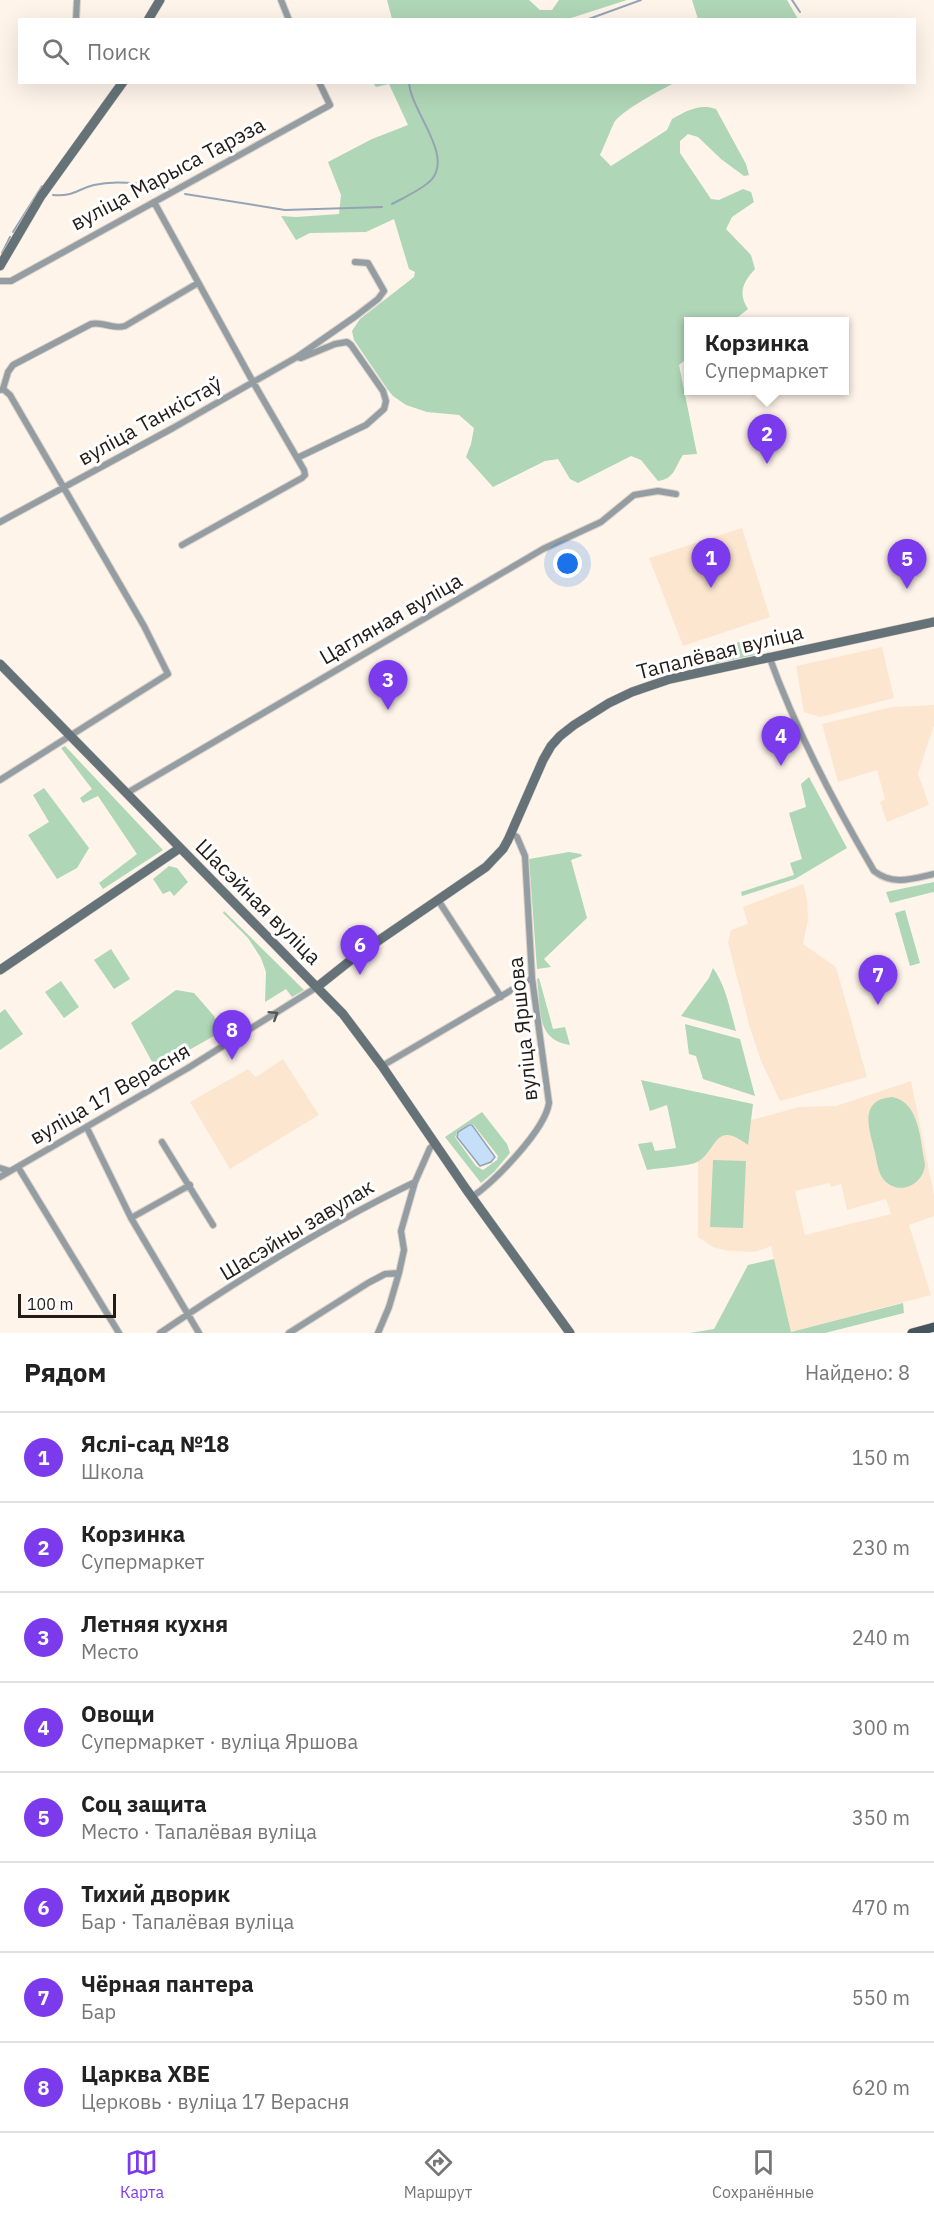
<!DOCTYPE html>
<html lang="ru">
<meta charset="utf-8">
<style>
body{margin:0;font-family:"IBM Plex Sans",sans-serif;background:#f6f6f6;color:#222}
.scale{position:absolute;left:18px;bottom:15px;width:98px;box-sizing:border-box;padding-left:6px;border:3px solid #221c16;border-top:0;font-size:16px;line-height:21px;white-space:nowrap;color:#221c16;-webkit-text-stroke:4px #fff;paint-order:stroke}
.you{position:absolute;left:568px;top:564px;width:21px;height:21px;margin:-15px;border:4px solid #fff;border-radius:50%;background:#1a73e8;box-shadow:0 0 0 9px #1a73e833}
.badge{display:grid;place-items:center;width:39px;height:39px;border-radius:50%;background:#7c3aed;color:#fff;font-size:20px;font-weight:700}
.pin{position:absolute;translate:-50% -50px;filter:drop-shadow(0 2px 3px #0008)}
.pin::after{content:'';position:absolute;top:32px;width:21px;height:18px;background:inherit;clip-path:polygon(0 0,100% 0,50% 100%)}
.popup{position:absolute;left:684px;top:317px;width:165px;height:78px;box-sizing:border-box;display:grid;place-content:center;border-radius:0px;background:#fff;filter:drop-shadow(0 2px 4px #0005);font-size:20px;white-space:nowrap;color:#767676}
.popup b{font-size:22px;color:#222}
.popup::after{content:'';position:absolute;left:50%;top:100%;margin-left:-12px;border:12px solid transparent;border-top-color:#fff}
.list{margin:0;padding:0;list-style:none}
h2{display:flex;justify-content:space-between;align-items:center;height:78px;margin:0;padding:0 24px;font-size:26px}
h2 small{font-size:20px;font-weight:400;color:#767676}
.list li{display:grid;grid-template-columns:39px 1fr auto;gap:18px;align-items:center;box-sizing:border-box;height:90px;padding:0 24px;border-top:2px solid #e0e0e0}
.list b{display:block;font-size:22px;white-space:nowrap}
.list p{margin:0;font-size:20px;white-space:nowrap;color:#767676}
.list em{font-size:20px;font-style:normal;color:#767676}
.icon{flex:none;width:33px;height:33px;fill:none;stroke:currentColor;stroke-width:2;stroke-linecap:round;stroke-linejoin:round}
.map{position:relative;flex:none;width:934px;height:1333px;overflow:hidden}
.search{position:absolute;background:#fff;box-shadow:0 6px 24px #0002;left:18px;right:18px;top:18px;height:66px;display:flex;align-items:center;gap:15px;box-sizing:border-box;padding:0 21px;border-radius:0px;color:#767676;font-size:22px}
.sheet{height:798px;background:#fff}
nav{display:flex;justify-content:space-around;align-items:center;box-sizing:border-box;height:84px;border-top:2px solid #e0e0e0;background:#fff;font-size:16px;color:#767676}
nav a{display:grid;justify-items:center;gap:3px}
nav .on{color:#7c3aed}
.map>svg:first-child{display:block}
.built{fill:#fce6cf;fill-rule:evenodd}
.green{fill:#afd6b6;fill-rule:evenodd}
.water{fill:#c6dff9;stroke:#95a4b5;stroke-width:1.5}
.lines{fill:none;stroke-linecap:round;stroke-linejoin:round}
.stream{stroke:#95a4b5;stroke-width:2}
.street-casing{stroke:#dbd1c8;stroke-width:8}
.secondary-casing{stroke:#dbd1c8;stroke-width:10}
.primary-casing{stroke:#dbd1c8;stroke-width:10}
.street{stroke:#939da2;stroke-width:6}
.secondary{stroke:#657379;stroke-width:9}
.primary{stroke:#44555d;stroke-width:9}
.oneway{stroke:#555655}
.labels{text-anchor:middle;stroke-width:6;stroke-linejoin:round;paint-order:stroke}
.street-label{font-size:21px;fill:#221c16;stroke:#fff}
</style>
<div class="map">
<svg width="934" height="1333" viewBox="0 0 934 1333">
<rect width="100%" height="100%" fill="#fef4ea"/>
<path class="built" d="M 742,528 L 770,617 L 683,646 L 649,558 Z
M 882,647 L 894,698 L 820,717 L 804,712 L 796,666 Z
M 934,705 L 934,725 L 918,774 L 929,805 L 887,822 L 880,802 L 885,799 L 877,770 L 838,782 L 822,724 L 892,707 Z
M 803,884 L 807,899 L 808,920 L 803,944 L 836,967 L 867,1077 L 780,1101 L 761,1061 L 749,1025 L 728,942 L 731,930 L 748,924 L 743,907 Z
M 283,1059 L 319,1115 L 230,1169 L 190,1102 L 248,1069 L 256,1077 Z
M 911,1081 L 934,1195 L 934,1216 L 909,1225 L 931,1295 L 791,1332 L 771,1246 L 755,1252 L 728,1251 L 713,1247 L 698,1237 L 698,1154 L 715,1130 L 799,1107 L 836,1106 ZM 829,1183 L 831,1187 L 841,1184 L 847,1210 L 886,1199 L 891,1214 L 805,1235 L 795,1191 Z"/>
<path class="green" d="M 387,0 L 529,0 L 540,10 L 552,10 L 559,0 L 627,0 L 568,19 L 392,19 Z
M 692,0 L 787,0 L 798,19 L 698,19 Z
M 373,83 L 674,83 C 657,92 628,107 615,121 C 613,124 603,149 600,155 L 611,166 L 667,130 L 672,119 C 686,111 700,103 716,109 L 746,164 L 749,175 L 744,176 L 721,159 L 698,137 L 688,134 L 680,141 L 680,153 L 711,199 L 719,200 L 743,189 L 751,192 L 754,202 L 732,217 L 726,229 L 751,255 L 755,269 C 744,281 737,293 748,309 L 733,321 L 689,322 L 689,357 L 679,365 L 697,454 L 683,455 C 675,466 675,479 658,481 L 641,460 L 631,456 L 578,483 L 570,479 L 558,459 L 545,461 L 493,487 L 466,457 L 471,444 L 474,428 L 459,415 L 427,412 L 406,405 L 393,396 L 388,390 L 354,340 L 352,331 L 360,319 L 414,277 L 415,272 L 409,269 L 394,219 L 366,232 L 310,233 L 296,240 L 281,216 L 296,217 L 339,214 L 341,195 L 328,162 L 372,139 L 408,125 L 389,84 L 376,87 Z
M 753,639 L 760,641 L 764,646 L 761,652 L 755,655 L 709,665 L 701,665 L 697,662 L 695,656 L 699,651 Z
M 65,746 L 163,850 L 103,889 L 99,883 L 137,854 L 98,796 L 83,803 L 80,798 L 92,789 L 61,748 Z
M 809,777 L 847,848 L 795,879 L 742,896 L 741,892 L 794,875 L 790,863 L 802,859 L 789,813 L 806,807 L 801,784 Z
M 44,788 L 89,848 L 77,868 L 57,879 L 28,835 L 49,822 L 33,795 Z
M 569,852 L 581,854 L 582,856 L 571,860 L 587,918 L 544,959 L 551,967 L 537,969 L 529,859 Z
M 169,866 L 177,868 L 188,882 L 174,896 L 170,891 L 163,894 L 153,879 Z
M 934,882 L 934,893 L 933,892 L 890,903 L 886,892 Z
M 905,910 L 920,963 L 910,966 L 895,913 Z
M 224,911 L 304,990 L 292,997 L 286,989 L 265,1002 L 266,972 L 261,958 L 248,938 L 223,913 Z
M 111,949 L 130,979 L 114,989 L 94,960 Z
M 713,968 C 726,986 730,1010 736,1031 L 681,1016 L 709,978 Z
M 539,978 L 553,1029 L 565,1027 L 570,1045 C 535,1040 541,1008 537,979 Z
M 61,981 L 79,1007 L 64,1018 L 45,992 Z
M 176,990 L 194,993 L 214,1016 L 221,1032 L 173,1059 L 172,1058 L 165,1067 L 157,1071 L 131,1023 Z
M 5,1009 L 23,1034 L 0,1050 L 0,1013 Z
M 685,1024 L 740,1039 L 755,1096 L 703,1079 L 696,1056 L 689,1054 Z
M 641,1080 L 753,1104 L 748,1145 C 714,1119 718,1150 697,1162 C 690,1166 658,1168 647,1170 L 638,1144 L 652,1142 L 655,1151 L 676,1148 L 667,1105 L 650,1111 Z
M 892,1097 C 920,1102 920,1141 925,1164 C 924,1184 900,1197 884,1180 C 878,1173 877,1162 875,1153 C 870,1131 857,1100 892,1097 Z
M 482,1112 L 507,1144 L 510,1153 L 494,1172 L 481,1183 L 445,1137 ZM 469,1124 L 473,1124 L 498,1156 L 497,1160 L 483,1170 L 476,1166 L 455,1137 L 458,1131 Z
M 713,1160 L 746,1161 L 743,1228 L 710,1227 Z
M 774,1259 L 791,1332 L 903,1303 L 904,1313 L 825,1333 L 690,1333 L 714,1329 L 748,1265 Z"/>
<path class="water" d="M 469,1125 L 472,1125 L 495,1157 L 491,1162 L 480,1166 L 457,1137 L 458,1132 Z"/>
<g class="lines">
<path class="stream" d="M 792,0 L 800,12
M 586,20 L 641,0
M 185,194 L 285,210 L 382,207
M 53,195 C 74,197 77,189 94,185 C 119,179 145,185 169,189
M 392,204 C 403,198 425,188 432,179 C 453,154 410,110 409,82
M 13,232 L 42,186
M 2,253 L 10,237"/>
<defs>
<path id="street" d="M 281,0 L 289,20
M 76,20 L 77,0
M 154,202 L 253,382 L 297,458 L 366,425 L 384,409 L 386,401 L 383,391 L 351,345 L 347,342 L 335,344 L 301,358 L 297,357
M 0,281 L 11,281 L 330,105 L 319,82
M 3,389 L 8,372 L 13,365 L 91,324 C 103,321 113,330 125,326 L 198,283
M 0,390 L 3,389 L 10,395 L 144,626 L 168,674 L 0,780
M 0,522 L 173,428 L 297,357 L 356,316 L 378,299 L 384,291 L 368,263 L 355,262
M 182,545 L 302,478 L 305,475 L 304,470 L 297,458
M 769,656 C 796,731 834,803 874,871 C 893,886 912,879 934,874
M 127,793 L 543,549 L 601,522 L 634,495 L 658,491 L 676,494
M 438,900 L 501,997
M 382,1066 L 532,978
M 87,1128 L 131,1218 L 199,1333
M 162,1142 L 213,1225
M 18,1167 L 119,1333
M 0,1168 L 10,1171
M 0,1177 L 188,1068 L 317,987
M 472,1197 C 495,1181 545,1130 549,1103 L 532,978 L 525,856 L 517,837 L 511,833
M 131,1218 L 190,1185
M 160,1333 C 241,1278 326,1225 415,1182 L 430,1148 L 435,1144
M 289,1333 L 368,1283 L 385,1274 L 399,1273
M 378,1333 L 389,1307 L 399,1273 L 404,1250 L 401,1231 L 415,1182"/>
<path id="secondary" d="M 148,20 L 160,0
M 0,266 L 41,196 L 123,82
M 0,664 L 343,1014 L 382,1066 L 466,1189 L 570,1333
M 0,970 L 180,848
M 317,987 L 356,956 L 486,867 L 503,849 L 508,840 L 543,760 L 551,746 L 560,736 L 574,725 L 609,703 L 632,692 L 670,679 L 934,622"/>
<path id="primary" d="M 912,1333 L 934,1327"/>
</defs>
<use href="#street" class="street-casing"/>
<use href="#secondary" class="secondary-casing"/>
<use href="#primary" class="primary-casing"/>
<use href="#street" class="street"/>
<use href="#secondary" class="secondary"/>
<use href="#primary" class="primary"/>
</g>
<defs><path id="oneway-chevron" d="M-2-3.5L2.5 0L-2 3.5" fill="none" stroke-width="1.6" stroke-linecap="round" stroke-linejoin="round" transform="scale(1.5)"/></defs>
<use class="oneway" href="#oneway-chevron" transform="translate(274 1015) rotate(-32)"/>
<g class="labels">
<g class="street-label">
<text transform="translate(168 174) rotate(-28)" y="7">вуліца Марыса Тарэза</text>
<text transform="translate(150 421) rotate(-29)" y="7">вуліца Танкістаў</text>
<text transform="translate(391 619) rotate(-30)" y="7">Цагляная вуліца</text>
<text transform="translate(720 652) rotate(-14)" y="7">Тапалёвая вуліца</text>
<text transform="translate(258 902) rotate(45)" y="7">Шасэйная вуліца</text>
<text transform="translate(523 1029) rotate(-96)" y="7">вуліца Яршова</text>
<text transform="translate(110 1094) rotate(-30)" y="7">вуліца 17 Верасня</text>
<text transform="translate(297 1230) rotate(-31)" y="7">Шасэйны завулак</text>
</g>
</g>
</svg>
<div class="scale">100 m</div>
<div class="you"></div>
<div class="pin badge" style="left:711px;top:588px">1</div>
<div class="pin badge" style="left:767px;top:464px">2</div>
<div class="popup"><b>Корзинка</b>Супермаркет</div>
<div class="pin badge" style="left:388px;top:710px">3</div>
<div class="pin badge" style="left:781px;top:766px">4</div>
<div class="pin badge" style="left:907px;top:589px">5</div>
<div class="pin badge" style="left:360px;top:975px">6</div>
<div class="pin badge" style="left:878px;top:1005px">7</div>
<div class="pin badge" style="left:232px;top:1060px">8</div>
<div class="search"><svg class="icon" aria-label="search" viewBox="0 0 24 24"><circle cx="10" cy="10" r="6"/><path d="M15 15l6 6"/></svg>Поиск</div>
</div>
<section class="sheet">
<h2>Рядом<small>Найдено: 8</small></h2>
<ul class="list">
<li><span class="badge">1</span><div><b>Яслі-сад №18</b><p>Школа</p></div><em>150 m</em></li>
<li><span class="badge">2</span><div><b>Корзинка</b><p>Супермаркет</p></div><em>230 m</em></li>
<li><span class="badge">3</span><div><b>Летняя кухня</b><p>Место</p></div><em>240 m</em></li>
<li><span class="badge">4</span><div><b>Овощи</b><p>Супермаркет · вуліца Яршова</p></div><em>300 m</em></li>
<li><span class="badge">5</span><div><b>Соц защита</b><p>Место · Тапалёвая вуліца</p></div><em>350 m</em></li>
<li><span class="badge">6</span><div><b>Тихий дворик</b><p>Бар · Тапалёвая вуліца</p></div><em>470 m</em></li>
<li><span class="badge">7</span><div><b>Чёрная пантера</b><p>Бар</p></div><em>550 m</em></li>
<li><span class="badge">8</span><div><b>Царква ХВЕ</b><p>Церковь · вуліца 17 Верасня</p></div><em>620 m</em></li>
</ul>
</section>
<nav>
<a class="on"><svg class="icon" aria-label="map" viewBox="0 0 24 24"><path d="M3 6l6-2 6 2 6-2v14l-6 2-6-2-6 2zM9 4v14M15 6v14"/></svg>Карта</a>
<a><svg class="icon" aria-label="directions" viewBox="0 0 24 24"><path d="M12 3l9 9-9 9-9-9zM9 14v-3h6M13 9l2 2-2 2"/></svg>Маршрут</a>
<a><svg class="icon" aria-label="saved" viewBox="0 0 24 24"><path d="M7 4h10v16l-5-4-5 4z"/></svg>Сохранённые</a>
</nav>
